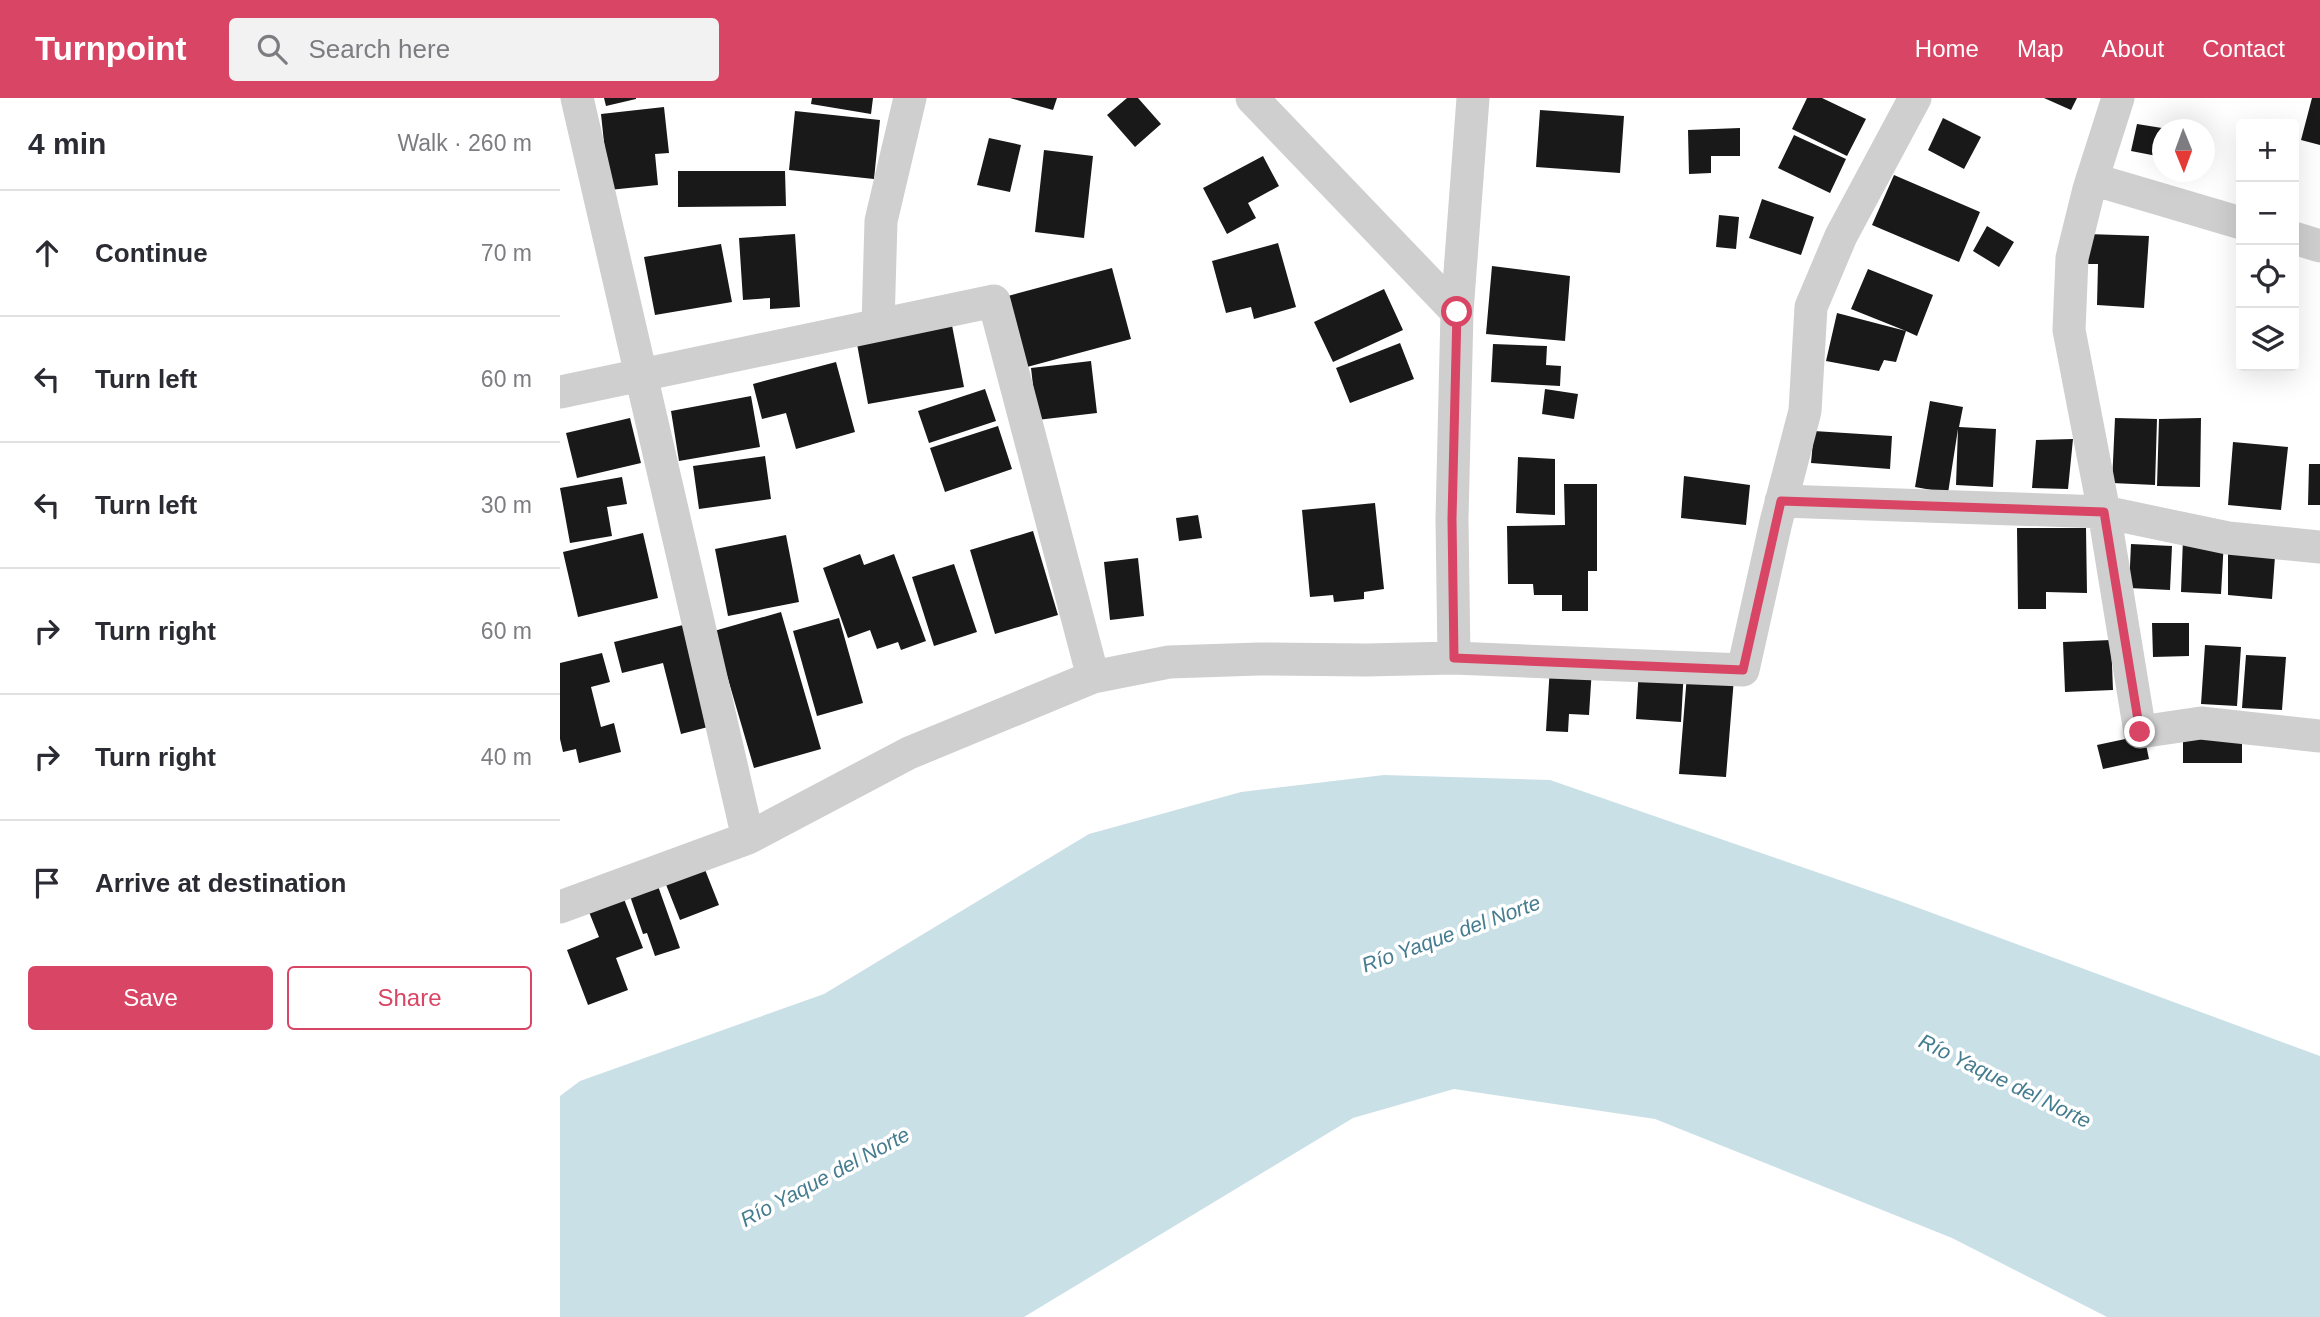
<!DOCTYPE html>
<meta charset="utf-8">
<style>
body{margin:0;font-family:Helvetica,sans-serif;background:#f2f2f3;color:#2b2b33}
.controls{position:absolute;right:21px;top:21px;display:grid;overflow:hidden;border-radius:7px;box-shadow:0 7px 28px #0002}
.controls button{width:63px;height:63px;display:grid;place-items:center;padding:0;border:0;border-bottom:2px solid #e1e1e2;background:#fff;color:#2b2b33;font:35px sans-serif}
.compass{position:absolute;left:1592px;top:21px;width:63px;height:63px;border-radius:50%;background:#fff;box-shadow:0 7px 28px #0002;rotate:179deg}
.stop{position:absolute;width:21px;height:21px;margin:-16px;border:5px solid #d94564;border-radius:50%;background:#fff}
.stop.end{background:#d94564;border-color:#fff;box-shadow:0 2px 7px #0008}
.list{margin:0;padding:0;list-style:none}
h2{display:flex;justify-content:space-between;align-items:center;height:91px;margin:0;padding:0 28px;font-size:30px}
h2 small{font-size:23px;font-weight:400;color:#7c7c81}
.list li{display:grid;grid-template-columns:46px 1fr auto;gap:21px;align-items:center;box-sizing:border-box;height:126px;padding:0 28px;border-top:2px solid #e1e1e2}
.list b{display:block;font-size:26px;white-space:nowrap}
.list em{font-size:23px;font-style:normal;color:#7c7c81}
.actions{display:flex;gap:14px;padding:21px 28px}
.actions a{flex:1;padding:16px 0;border:2px solid #d94564;border-radius:7px;text-align:center;font-size:24px;color:#d94564}
.actions .main{background:#d94564;color:#fff}
.icon{flex:none;width:38px;height:38px;fill:none;stroke:currentColor;stroke-width:2;stroke-linecap:round;stroke-linejoin:round}
.map{position:relative;flex:none;width:1760px;height:1219px;overflow:hidden}
header{display:flex;align-items:center;gap:42px;box-sizing:border-box;height:98px;padding:0 35px;background:#d94564;color:#fff}
header strong{font-size:33px}
nav{display:flex;gap:38px;margin-inline-start:auto;font-size:24px}
.search{width:490px;height:63px;background:#f2f2f3;display:flex;align-items:center;gap:18px;box-sizing:border-box;padding:0 24px;border-radius:7px;color:#7c7c81;font-size:26px}
main{display:flex}
aside{flex:1;background:#fff}
.map>svg:first-child{display:block}
.water{fill:#cae0e7}
.building{fill:#191919}
.lines{fill:none;stroke-linecap:round;stroke-linejoin:round}
.street{stroke:#cfcfcf;stroke-width:33}
.route{stroke:#d94564;stroke-width:9}
.labels{text-anchor:middle;stroke-width:7;stroke-linejoin:round;paint-order:stroke}
.water-label{font-size:21px;font-style:italic;fill:#457c8f;stroke:#fff}
</style>
<header>
<strong>Turnpoint</strong>
<div class="search"><svg class="icon" aria-label="search" viewBox="0 0 24 24"><circle cx="10" cy="10" r="6"/><path d="M15 15l6 6"/></svg>Search here</div>
<nav><a>Home</a><a>Map</a><a>About</a><a>Contact</a></nav>
</header>
<main>
<aside>
<h2>4 min<small>Walk · 260 m</small></h2>
<ul class="list">
<li><svg class="icon" aria-label="ahead" viewBox="0 0 24 24"><path d="M12 20V5M6 11l6-6 6 6"/></svg><div><b>Continue</b></div><em>70 m</em></li>
<li><svg class="icon" aria-label="left" viewBox="0 0 24 24"><path d="M17 20v-9H6M10 6l-5 5 5 5"/></svg><div><b>Turn left</b></div><em>60 m</em></li>
<li><svg class="icon" aria-label="left" viewBox="0 0 24 24"><path d="M17 20v-9H6M10 6l-5 5 5 5"/></svg><div><b>Turn left</b></div><em>30 m</em></li>
<li><svg class="icon" aria-label="right" viewBox="0 0 24 24"><path d="M7 20v-9h11M14 6l5 5-5 5"/></svg><div><b>Turn right</b></div><em>60 m</em></li>
<li><svg class="icon" aria-label="right" viewBox="0 0 24 24"><path d="M7 20v-9h11M14 6l5 5-5 5"/></svg><div><b>Turn right</b></div><em>40 m</em></li>
<li><svg class="icon" aria-label="arrive" viewBox="0 0 24 24"><path d="M6 21V4h12l-3 4 3 4H6"/></svg><div><b>Arrive at destination</b></div></li>
</ul>
<div class="actions"><a class="main">Save</a><a>Share</a></div>
</aside>
<div class="map">
<svg width="1760" height="1219" viewBox="0 0 1760 1219">
<rect width="100%" height="100%" fill="#fff"/>
<path class="water" d="M 824,677 L 990,682 L 1337,802 L 1760,958 L 1760,1219 L 1547,1219 L 1392,1140 L 1095,1021 L 894,991 L 793,1020 L 464,1219 L 0,1219 L 0,998 L 20,983 L 264,896 L 529,736 L 681,694 Z"/>
<path class="building" d="M 44,0 L 76,0 L 76,1 L 46,8 Z
M 252,0 L 313,0 L 311,16 L 251,6 Z
M 450,0 L 497,0 L 493,12 Z
M 567,0 L 578,0 L 601,26 L 575,49 L 547,17 Z
M 1247,0 L 1262,0 L 1306,21 L 1287,58 L 1232,31 Z
M 1484,0 L 1517,0 L 1511,12 Z
M 1752,0 L 1760,0 L 1760,47 L 1741,42 Z
M 104,9 L 109,55 L 95,56 L 98,87 L 49,92 L 41,16 Z
M 980,12 L 1064,18 L 1060,75 L 976,69 Z
M 235,13 L 320,22 L 314,81 L 229,72 Z
M 1383,20 L 1421,39 L 1404,71 L 1368,52 Z
M 1577,26 L 1602,30 L 1602,59 L 1571,53 Z
M 1180,30 L 1180,58 L 1151,58 L 1151,75 L 1129,76 L 1128,32 Z
M 1234,37 L 1286,61 L 1270,95 L 1218,70 Z
M 429,40 L 461,47 L 450,94 L 417,87 Z
M 484,52 L 533,58 L 524,140 L 475,134 Z
M 703,58 L 719,88 L 688,105 L 696,120 L 667,136 L 643,90 Z
M 118,73 L 225,73 L 226,108 L 118,109 Z
M 1334,77 L 1420,114 L 1399,164 L 1312,127 Z
M 1202,101 L 1254,119 L 1241,157 L 1189,140 Z
M 1159,117 L 1179,119 L 1176,151 L 1156,149 Z
M 1427,128 L 1454,144 L 1439,169 L 1413,153 Z
M 235,136 L 240,209 L 210,211 L 210,200 L 183,202 L 179,140 Z
M 1527,136 L 1589,138 L 1584,210 L 1537,207 L 1538,166 L 1527,166 Z
M 718,145 L 736,209 L 694,221 L 691,209 L 666,215 L 652,163 Z
M 161,146 L 172,204 L 95,217 L 84,159 Z
M 932,168 L 1010,178 L 1005,243 L 926,236 Z
M 552,170 L 571,241 L 467,269 L 448,198 Z
M 1308,171 L 1373,197 L 1357,238 L 1346,233 L 1336,264 L 1324,262 L 1319,273 L 1266,263 L 1277,215 L 1346,233 L 1291,211 Z
M 824,191 L 843,232 L 773,264 L 754,224 Z
M 390,217 L 404,289 L 308,306 L 295,235 Z
M 840,245 L 854,281 L 790,305 L 776,270 Z
M 933,246 L 987,248 L 986,267 L 1001,268 L 1000,288 L 931,284 Z
M 531,263 L 537,315 L 477,322 L 471,270 Z
M 276,264 L 295,334 L 236,351 L 226,315 L 202,321 L 193,286 Z
M 425,291 L 436,323 L 369,345 L 358,313 Z
M 985,291 L 1018,296 L 1014,321 L 982,316 Z
M 191,298 L 200,349 L 119,363 L 111,313 Z
M 1370,303 L 1403,309 L 1399,329 L 1436,331 L 1433,389 L 1396,387 L 1398,331 L 1388,395 L 1355,389 Z
M 70,320 L 81,365 L 17,380 L 6,335 Z
M 1555,320 L 1597,321 L 1595,387 L 1552,385 Z
M 1641,320 L 1640,389 L 1597,388 L 1599,321 Z
M 438,328 L 452,371 L 385,394 L 370,350 Z
M 1254,333 L 1332,338 L 1330,371 L 1251,365 Z
M 1513,341 L 1508,391 L 1472,390 L 1476,342 Z
M 1673,344 L 1728,349 L 1721,412 L 1668,407 Z
M 205,358 L 211,401 L 139,411 L 133,368 Z
M 958,359 L 995,361 L 995,417 L 956,415 Z
M 1749,366 L 1760,366 L 1760,407 L 1748,407 Z
M 1124,378 L 1190,387 L 1186,427 L 1121,420 Z
M 62,379 L 67,406 L 47,409 L 52,438 L 10,445 L 0,390 Z
M 1004,386 L 1037,386 L 1037,473 L 1028,473 L 1028,513 L 1002,513 L 1002,497 L 974,497 L 973,486 L 948,486 L 947,428 L 1005,427 Z
M 815,405 L 824,491 L 804,494 L 804,501 L 774,504 L 773,497 L 750,499 L 742,412 Z
M 638,417 L 642,440 L 619,443 L 616,420 Z
M 1457,430 L 1526,430 L 1527,495 L 1486,494 L 1486,511 L 1458,511 Z
M 473,433 L 498,517 L 435,536 L 410,452 Z
M 83,435 L 98,500 L 18,519 L 3,454 Z
M 226,437 L 239,504 L 168,518 L 155,451 Z
M 1623,440 L 1664,442 L 1661,496 L 1621,494 Z
M 1668,440 L 1716,444 L 1712,501 L 1668,497 Z
M 1571,446 L 1612,448 L 1610,492 L 1569,490 Z
M 300,456 L 304,467 L 334,456 L 366,543 L 341,552 L 338,544 L 317,551 L 310,532 L 288,540 L 263,470 Z
M 578,460 L 584,518 L 550,522 L 544,464 Z
M 394,466 L 417,534 L 374,548 L 352,479 Z
M 221,514 L 261,651 L 194,670 L 154,533 Z
M 279,520 L 303,605 L 257,618 L 233,533 Z
M 1592,525 L 1629,525 L 1629,558 L 1593,559 Z
M 123,527 L 148,629 L 121,636 L 103,565 L 62,575 L 54,544 Z
M 1551,542 L 1553,592 L 1505,594 L 1503,544 Z
M 1645,547 L 1681,549 L 1677,608 L 1641,606 Z
M 42,555 L 50,584 L 31,589 L 41,629 L 54,625 L 61,654 L 19,665 L 16,651 L 3,654 L 0,641 L 0,565 Z
M 1686,557 L 1726,559 L 1722,612 L 1682,610 Z
M 990,568 L 1032,570 L 1029,617 L 1009,616 L 1008,634 L 986,633 Z
M 1079,569 L 1124,571 L 1121,624 L 1076,621 Z
M 1127,577 L 1174,580 L 1166,679 L 1119,676 Z
M 1682,631 L 1682,665 L 1623,665 L 1623,632 Z
M 1584,637 L 1589,661 L 1543,671 L 1537,647 Z
M 142,764 L 159,807 L 120,822 L 103,779 Z
M 98,788 L 120,850 L 95,858 L 87,835 L 83,836 L 70,798 Z
M 64,801 L 83,850 L 56,860 L 68,892 L 28,907 L 7,852 L 39,839 L 29,814 Z"/>
<g class="lines">
<path class="street" d="M 17,0 L 188,740
M 692,0 L 897,214 L 892,421 L 894,560
M 1558,0 L 1529,91 L 1512,160 L 1509,232 L 1544,414 L 1580,634 L 1641,625 L 1760,638
M 1532,81 L 1681,125
M 1734,140 L 1760,148
M 897,214 L 913,0
M 318,227 L 321,123 L 350,0
M 0,294 L 434,203 L 533,579
M 1221,403 L 1544,414 L 1668,440 L 1760,449
M 0,809 L 188,740 L 349,655 L 533,579 L 609,564 L 699,561 L 806,562 L 894,560 L 1183,572 L 1216,424 L 1245,313 L 1251,209 L 1281,138 L 1355,0"/>
</g>
<g class="lines">
<path class="route" d="M 897,214 L 892,421 L 894,560 L 1183,572 L 1221,403 L 1544,414 L 1580,634"/>
</g>
<g class="labels">
<g class="water-label">
<text transform="translate(891 836) rotate(-20)" y="7">Río Yaque del Norte</text>
<text transform="translate(1445 983) rotate(26)" y="7">Río Yaque del Norte</text>
<text transform="translate(265 1079) rotate(-28)" y="7">Río Yaque del Norte</text>
</g>
</g>
</svg>
<div class="controls">
<button>+</button>
<button>−</button>
<button><svg class="icon" aria-label="locate" viewBox="0 0 24 24"><circle cx="12" cy="12" r="6"/><path d="M12 2v4M12 18v4M2 12h4M18 12h4"/></svg></button>
<button><svg class="icon" aria-label="layers" viewBox="0 0 24 24"><path d="M12 4l9 5-9 5-9-5zM3 14l9 5 9-5"/></svg></button>
</div>
<svg class="compass" viewBox="-18 -18 36 36"><path d="M0-13l5 13h-10z" fill="#e53935"/><path d="M0 13l5-13h-10z" fill="#7c7c81"/></svg>
<div class="stop" style="left:897px;top:214px"></div>
<div class="stop end" style="left:1580px;top:634px"></div>
</div>
</main>
